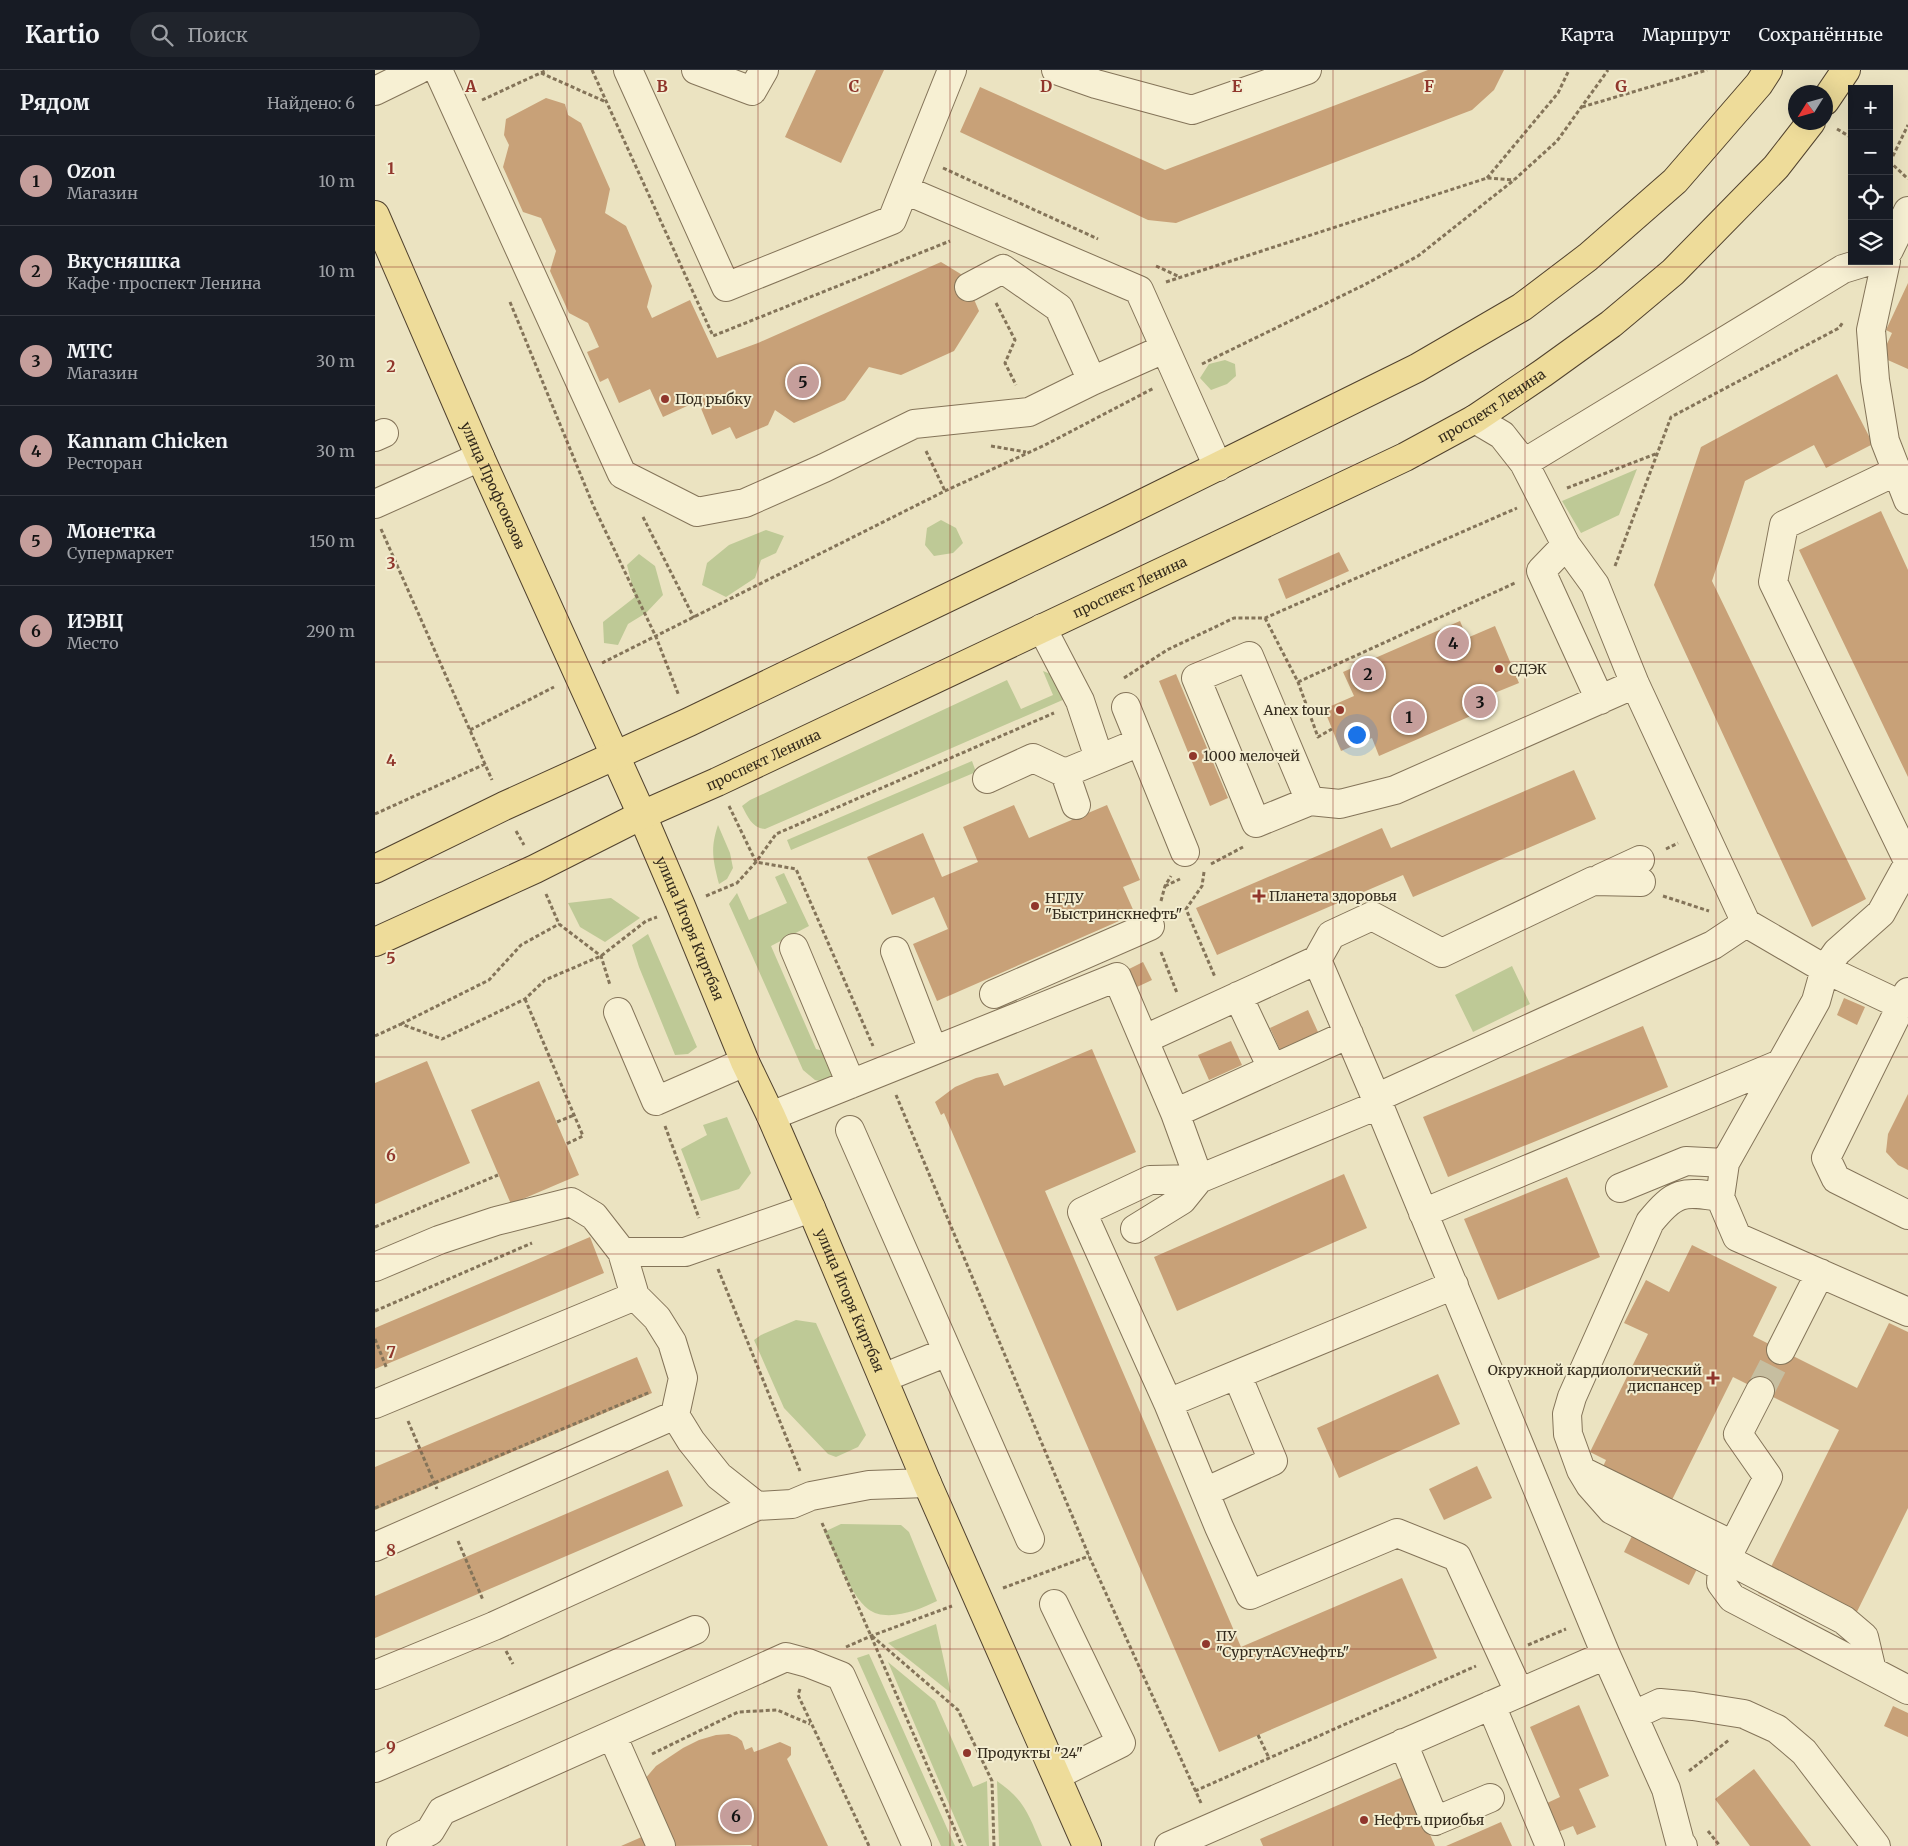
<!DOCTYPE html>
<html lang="ru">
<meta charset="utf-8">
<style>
body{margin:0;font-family:Merriweather,serif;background:#20242c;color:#f1f3f6}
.controls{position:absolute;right:15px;top:15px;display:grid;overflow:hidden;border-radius:0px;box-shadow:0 5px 20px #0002}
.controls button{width:45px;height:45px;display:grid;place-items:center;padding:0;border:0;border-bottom:1px solid #363941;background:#171b24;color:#f1f3f6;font:25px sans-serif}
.compass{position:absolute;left:1413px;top:15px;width:45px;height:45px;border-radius:50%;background:#171b24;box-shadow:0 5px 20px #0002;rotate:233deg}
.you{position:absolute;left:981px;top:664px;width:18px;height:18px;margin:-12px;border:4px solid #fff;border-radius:50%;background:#1a73e8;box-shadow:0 0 0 8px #1a73e833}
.badge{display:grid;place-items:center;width:32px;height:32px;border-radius:50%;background:#c59e9b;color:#111;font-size:16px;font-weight:700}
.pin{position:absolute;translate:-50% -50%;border:2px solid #fff;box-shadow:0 1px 5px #0006}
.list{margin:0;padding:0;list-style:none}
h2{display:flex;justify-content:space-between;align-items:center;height:65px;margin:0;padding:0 20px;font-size:21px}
h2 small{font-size:16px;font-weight:400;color:#9ea1a6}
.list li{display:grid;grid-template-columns:32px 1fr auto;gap:15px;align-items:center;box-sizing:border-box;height:90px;padding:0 20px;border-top:1px solid #363941}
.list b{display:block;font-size:19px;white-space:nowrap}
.list p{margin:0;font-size:16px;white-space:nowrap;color:#9ea1a6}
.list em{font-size:16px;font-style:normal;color:#9ea1a6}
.icon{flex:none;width:28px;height:28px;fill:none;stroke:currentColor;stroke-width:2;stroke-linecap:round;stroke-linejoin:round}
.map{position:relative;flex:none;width:1533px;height:1776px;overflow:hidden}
header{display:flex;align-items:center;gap:30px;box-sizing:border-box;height:70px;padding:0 25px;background:#171b24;border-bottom:1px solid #363941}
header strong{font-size:24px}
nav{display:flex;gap:28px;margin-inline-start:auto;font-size:18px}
.search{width:350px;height:45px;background:#20242c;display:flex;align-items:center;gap:12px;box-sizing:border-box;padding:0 18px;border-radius:28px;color:#9ea1a6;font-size:19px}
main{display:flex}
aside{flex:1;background:#171b24}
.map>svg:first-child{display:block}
.green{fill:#bec996}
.building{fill:#c8a178}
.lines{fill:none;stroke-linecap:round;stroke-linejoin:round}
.minor-tunnel{stroke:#c6bea0;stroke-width:28;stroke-dasharray:28 14;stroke-linecap:butt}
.minor-casing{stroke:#847459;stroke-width:30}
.major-casing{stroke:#51422e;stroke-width:30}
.path{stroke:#847459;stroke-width:3;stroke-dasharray:4 2.5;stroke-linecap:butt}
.minor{stroke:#f7f0d3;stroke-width:28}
.major{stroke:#eedc9a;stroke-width:28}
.grid{fill:none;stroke:#90362c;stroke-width:1;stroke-opacity:0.55}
.poi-dot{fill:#90362c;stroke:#f3edd0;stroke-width:2}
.labels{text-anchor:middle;stroke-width:4;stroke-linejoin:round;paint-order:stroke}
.poi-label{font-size:14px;fill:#342b1d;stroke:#f3edd0;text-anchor:start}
.street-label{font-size:14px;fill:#342b1d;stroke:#f3edd0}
.grid-label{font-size:16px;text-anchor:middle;font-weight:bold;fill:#90362c;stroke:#f3edd0;stroke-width:4;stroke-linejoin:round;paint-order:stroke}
</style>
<header>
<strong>Kartio</strong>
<div class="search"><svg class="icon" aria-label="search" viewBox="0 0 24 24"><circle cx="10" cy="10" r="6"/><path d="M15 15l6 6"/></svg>Поиск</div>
<nav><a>Карта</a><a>Маршрут</a><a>Сохранённые</a></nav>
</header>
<main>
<aside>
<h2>Рядом<small>Найдено: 6</small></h2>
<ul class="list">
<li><span class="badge">1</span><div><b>Ozon</b><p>Магазин</p></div><em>10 m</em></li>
<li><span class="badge">2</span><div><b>Вкусняшка</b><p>Кафе · проспект Ленина</p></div><em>10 m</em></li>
<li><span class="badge">3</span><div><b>МТС</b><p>Магазин</p></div><em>30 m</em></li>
<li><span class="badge">4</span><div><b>Kannam Chicken</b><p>Ресторан</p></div><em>30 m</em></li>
<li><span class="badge">5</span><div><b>Монетка</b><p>Супермаркет</p></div><em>150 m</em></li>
<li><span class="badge">6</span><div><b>ИЭВЦ</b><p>Место</p></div><em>290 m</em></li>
</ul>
</aside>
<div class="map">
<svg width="1533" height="1776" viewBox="0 0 1533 1776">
<rect width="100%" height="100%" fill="#ebe3c1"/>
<path class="green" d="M 850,290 L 860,294 L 861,306 L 852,314 L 836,320 L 825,308 L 834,294 Z
M 1262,399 L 1244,445 L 1206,463 L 1187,431 Z
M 566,450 L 581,458 L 588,473 L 578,483 L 559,486 L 550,475 L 552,458 Z
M 391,460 L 409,466 L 401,483 L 386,490 L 380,508 L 351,527 L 327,515 L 332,493 L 354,475 Z
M 264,484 L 280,496 L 288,525 L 271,543 L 253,554 L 243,575 L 229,573 L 228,552 L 260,527 L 252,495 Z
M 668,601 L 678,605 L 690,629 L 390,759 C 377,758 373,747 367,736 L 375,730 L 632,610 L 646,639 L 678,625 Z
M 597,691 L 601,702 L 416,780 L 412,770 Z
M 343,755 L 355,783 L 358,798 L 352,809 L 344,814 C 338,790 335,779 343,755 Z
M 409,803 L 434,856 L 396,876 L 441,979 L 452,982 L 460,1006 L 449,1012 L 440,1010 L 428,1000 L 354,834 L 362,823 L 374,850 L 412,833 L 400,807 Z
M 236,828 L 265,848 L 230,872 L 205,857 L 193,833 Z
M 273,864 L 322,977 L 313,984 L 300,985 L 264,897 L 257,875 Z
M 1137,896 L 1155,934 L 1098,962 L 1080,925 Z
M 352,1047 L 376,1103 L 364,1119 L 326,1131 L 306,1079 L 332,1065 L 328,1055 Z
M 421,1250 L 441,1253 L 491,1365 L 483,1377 L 461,1387 L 453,1384 L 409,1338 L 379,1270 L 386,1265 Z
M 466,1454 L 526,1455 L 534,1462 L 562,1531 C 544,1540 511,1553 493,1539 C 475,1525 460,1483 449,1462 Z
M 561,1554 L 576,1623 L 513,1573 Z
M 494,1584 L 580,1776 L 566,1776 L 482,1588 Z
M 513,1592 L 560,1631 L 598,1717 L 612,1711 L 614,1776 L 592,1776 Z
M 622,1711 C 650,1730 654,1746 667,1776 L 624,1776 Z"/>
<path class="building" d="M 441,0 L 509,0 L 466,93 L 410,67 Z
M 1053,0 L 1129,0 L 1119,20 L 1097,40 L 801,153 L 773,150 L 585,62 L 605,17 L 790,100 Z
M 171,28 L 190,34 L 193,45 L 206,53 L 235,119 L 230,143 L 251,156 L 277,216 L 272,237 L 277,248 L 315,230 L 342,288 L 383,273 L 566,192 L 589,206 L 604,241 L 579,281 L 526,305 L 494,297 L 470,330 L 419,353 L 400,340 L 393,355 L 361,369 L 355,357 L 337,365 L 323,331 L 288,347 L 275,319 L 244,333 L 233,308 L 225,312 L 212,282 L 224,277 L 213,253 L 194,243 L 175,201 L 181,181 L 166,148 L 148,142 L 128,97 L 134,75 L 129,65 L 131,49 Z
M 1533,213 L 1533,299 L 1506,287 L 1517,263 L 1511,260 Z
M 1462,304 L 1498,374 L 1451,398 L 1439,375 L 1370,411 L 1337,511 L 1491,829 L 1437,857 L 1279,515 L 1326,377 Z
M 1506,441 L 1533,500 L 1533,707 L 1424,480 Z
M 964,482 L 974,501 L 911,529 L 903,509 Z
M 1085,551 L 1092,568 L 1120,556 L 1144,613 L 1117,624 L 1121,635 L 1004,686 L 997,668 L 966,681 L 949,639 L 979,626 L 968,602 Z
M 801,604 L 853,728 L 835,736 L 784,611 Z
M 1199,700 L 1221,749 L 1038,827 L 1028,805 L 842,885 L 821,838 L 1007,758 L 1016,778 Z
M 639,735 L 654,768 L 732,735 L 765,810 L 748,817 L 760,844 L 562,931 L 538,874 L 573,859 L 559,827 L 517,845 L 492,787 L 548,763 L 567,807 L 603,792 L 588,757 Z
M 768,892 L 777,910 L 762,917 L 754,899 Z
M 1469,928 L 1490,937 L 1482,955 L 1462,945 Z
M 933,940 L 943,962 L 905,980 L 895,958 Z
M 1268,956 L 1293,1017 L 1073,1107 L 1048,1047 Z
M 856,971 L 867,995 L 834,1010 L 823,985 Z
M 717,979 L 761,1082 L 670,1121 L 866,1577 L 1027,1508 L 1062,1588 L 844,1682 L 574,1055 L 569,1043 L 566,1045 L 560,1032 L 580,1017 L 601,1008 L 623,1003 L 629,1016 Z
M 52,991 L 95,1093 L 0,1134 L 0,1013 Z
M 164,1011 L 204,1105 L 136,1134 L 96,1040 Z
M 1533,1024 L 1533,1100 L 1523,1095 L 1511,1082 L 1513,1064 Z
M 969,1104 L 992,1158 L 802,1241 L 779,1187 Z
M 1192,1107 L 1225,1187 L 1123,1230 L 1089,1149 Z
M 215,1167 L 229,1203 L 0,1299 L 0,1258 Z
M 1317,1175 L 1402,1217 L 1378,1266 L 1482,1318 L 1514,1253 L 1533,1262 L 1533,1438 L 1470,1566 L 1383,1523 L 1464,1360 L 1358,1307 L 1288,1448 L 1220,1414 L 1231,1390 L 1215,1382 L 1273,1264 L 1249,1253 L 1271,1210 L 1294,1222 Z
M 262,1287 L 277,1323 L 0,1440 L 0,1397 Z
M 1063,1304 L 1085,1354 L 964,1408 L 942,1358 Z
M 1102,1396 L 1117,1428 L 1069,1450 L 1054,1419 Z
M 293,1400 L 308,1436 L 0,1568 L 0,1526 Z
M 1257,1466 L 1322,1499 L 1314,1515 L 1249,1482 Z
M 1204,1635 L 1234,1706 L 1204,1719 L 1221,1757 L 1202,1765 L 1198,1756 L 1183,1762 L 1170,1734 L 1185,1727 L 1155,1657 Z
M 1518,1636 L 1533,1643 L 1533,1667 L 1509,1656 Z
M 354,1664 L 362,1667 L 367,1671 L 370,1680 L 377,1677 L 379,1682 L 405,1672 L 416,1677 L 416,1685 L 412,1689 L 453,1776 L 377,1776 L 376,1775 L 296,1776 L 269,1710 L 281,1696 L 308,1678 L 324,1670 L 341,1665 Z
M 1379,1699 L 1436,1776 L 1375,1776 L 1340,1729 Z
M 1030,1706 L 1060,1776 L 888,1776 L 885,1769 Z
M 1126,1752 L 1137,1776 L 1071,1776 L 1101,1763 Z
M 269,1766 L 273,1776 L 246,1776 Z"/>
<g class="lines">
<path class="minor-tunnel" d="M 1385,1321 L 1406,1280"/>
<defs>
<path id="minor" d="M 63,0 L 247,404 L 322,442 L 370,433 L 449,398 L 539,354 L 654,342 L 717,311 L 789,279
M 253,0 L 351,217 L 517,150 L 577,0
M 321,0 L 377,21 L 389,0
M 681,0 L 721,14 L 817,40 L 932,0
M 0,21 L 43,0
M 530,120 L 764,220 L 843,397
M 1514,180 L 1533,141
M 1511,191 L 1496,260 L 1500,310 L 1510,371 L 1533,430
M 594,217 L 628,199 L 684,238 L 717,311
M 1100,349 L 1127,365 L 1149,393 L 1191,475 L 1220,515 L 1260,614 L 1371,853 L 1450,899 L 1526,935
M 0,367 L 9,363
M 1149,393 L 1468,199 L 1494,191
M 1533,406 L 1522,401 L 1409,455 L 1398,512 L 1533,791
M 0,434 L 105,387
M 1191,475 L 1166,501 L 1225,630
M 667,558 L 705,631 L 724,688
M 751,637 L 810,782
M 690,703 L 701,735
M 612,709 L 658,688 L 690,703 L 765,672
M 935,731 L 874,586 L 821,608 L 881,753 L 935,731 L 965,734 L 1020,720 L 1260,614
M 1533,794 L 1506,843 L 1462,882 L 1450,899 L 1441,931 L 1350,1093 L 1345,1127 L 1362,1167 L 1533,1242
M 1226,808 L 1265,790
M 419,878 L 476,1014
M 520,881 L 558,980
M 942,890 L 1001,1028 L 1231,1585 L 1291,1719 L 1305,1772 L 1308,1776
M 1533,922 L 1451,1088 L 1461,1109 L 1533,1145
M 619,924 L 775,856
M 863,926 L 897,998
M 243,942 L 281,1031 L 370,992
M 770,969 L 942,890 L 956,865 L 997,846 L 1067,883 L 1218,811 L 1266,812
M 1001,1028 L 1338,875 L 1371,853
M 1003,1035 L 824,1109 L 775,1110 L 707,1142 L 793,1333 L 844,1457 L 875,1525 L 1022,1463 L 1082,1487 L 1144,1622
M 800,1043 L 974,964
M 396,1046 L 742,907 L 800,1043 L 824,1109
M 475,1060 L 655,1469
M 1245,1118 L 1311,1091 L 1350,1093
M 1345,1127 C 1308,1121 1300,1121 1275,1152 L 1197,1327 L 1192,1344 L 1193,1364 L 1206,1400 L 1215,1415 L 1237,1440 L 1347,1497
M 1048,1143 L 1405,994
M 760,1159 L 807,1130 L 824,1109
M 247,1182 L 310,1182 L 436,1138
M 0,1197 L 64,1170 L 121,1151 L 196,1132 L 219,1146 L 247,1182 L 260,1226 L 282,1248 L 297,1272 L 308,1308 L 300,1345 L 316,1371 L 344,1406 L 382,1436
M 1406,1280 L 1445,1203
M 508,1308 L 572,1282
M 1385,1321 L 1363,1364 L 1393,1407 L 1347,1497 L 1346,1513 L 1357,1528 L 1533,1620
M 793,1333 L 1079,1215
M 0,1334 L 260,1226
M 1209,1402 L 1358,1475
M 830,1422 L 898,1391 L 862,1305
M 0,1477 L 300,1345
M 1351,1489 L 1469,1550 L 1489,1567 L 1497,1601
M 679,1534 L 746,1673 L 682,1705
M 0,1605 L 119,1556 L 382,1436 L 417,1434 L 436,1426 L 494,1415 L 552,1413
M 1116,1635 L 1175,1776
M 1259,1645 L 1285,1633 L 1318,1636 L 1369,1644 L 1402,1659 L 1429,1682 L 1501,1776
M 237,1665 L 286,1776
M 1028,1673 L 1060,1751 L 1115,1728
M 0,1698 L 320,1560
M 26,1776 L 55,1761 L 67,1741 L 411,1587 L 433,1593 L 466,1606 L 542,1776
M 794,1776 L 1231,1585"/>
<g id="major">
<path d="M 1450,31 L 1471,0"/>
<path id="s1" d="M 0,145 L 105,387 L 267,745 L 306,836 L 370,992 L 396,1046 L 436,1138 L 552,1413 L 712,1776"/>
<path d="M 0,799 L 129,736 L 314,652 L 734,450 L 1042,298 L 1147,237 L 1213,187 L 1300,111 L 1384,14 L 1393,0"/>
<path id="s2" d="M 0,872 L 160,799 L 267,745 L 342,712 L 1030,387 L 1100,349 L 1168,303 L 1236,254 L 1298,202 L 1401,97 L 1436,52"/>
</g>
</defs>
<use href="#minor" class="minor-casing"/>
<use href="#major" class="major-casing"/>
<path class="path" d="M 217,0 L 338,266 L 575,171
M 166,3 L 231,32
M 107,30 L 172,0
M 1207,37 L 1332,0
M 1462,59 L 1477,68
M 1514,91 L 1533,109
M 1515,92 L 1533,55
M 568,98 L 723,169
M 1112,108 L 1183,23 L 1194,0
M 781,196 L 805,207
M 791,212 L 1112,108 L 1139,110
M 135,232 L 218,435 L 281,567 L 304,626
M 621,233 L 640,270 L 630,293 L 641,315
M 827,294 L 989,215 L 1043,186 L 1139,110 L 1182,71 L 1233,0
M 616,376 L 651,382
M 551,381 L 570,421
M 1192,418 L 1283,383
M 268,447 L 319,548
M 6,459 L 117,710
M 1240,496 L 1296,347 L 1464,258 L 1468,252
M 890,548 L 923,612 L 943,667 L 957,659
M 227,593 L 570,421 L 670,375 L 779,318
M 749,608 L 792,580 L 859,548 L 890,548 L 1142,438
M 923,612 L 1140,513
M 95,660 L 179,617
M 354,736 L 381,792 L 421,799 L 498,976
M 0,744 L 110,694
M 141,761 L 149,775
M 1291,779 L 1303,773
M 836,794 L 868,777
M 829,802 L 827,816 L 811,839 L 840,907
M 790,816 L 805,809
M 171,824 L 184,854 L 226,886 L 235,915
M 331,826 L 362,813 L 381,792 L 401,764 L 679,643
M 1288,826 L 1334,841
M 786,831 L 790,816 L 796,806
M 786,882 L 802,923
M 150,929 L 208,1066 L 191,1074
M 26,954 L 114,910 L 146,875 L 184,854
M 0,966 L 26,954 L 67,969 L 150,929 L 170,910 L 226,886 L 271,851 L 282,847
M 521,1025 L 714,1486 L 826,1733
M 182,1052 L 199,1045
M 290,1056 L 324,1148
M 0,1157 L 123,1105
M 343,1199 L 425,1401
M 0,1241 L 157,1173
M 0,1269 L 12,1299
M 33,1351 L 62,1419
M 0,1438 L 275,1322
M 447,1453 L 587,1776
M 83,1471 L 108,1530
M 628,1518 L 714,1486
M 497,1566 L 583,1640 L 617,1711 L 619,1776
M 1153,1575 L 1191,1559
M 471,1577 L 496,1566 L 577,1536
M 131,1581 L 138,1594
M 425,1619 L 423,1625 L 494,1776
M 883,1665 L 894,1688
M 277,1684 L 363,1642 L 402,1640 L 435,1654
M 1314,1701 L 1354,1670
M 820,1721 L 1101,1596
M 1333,1761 L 1345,1776"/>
<use href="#minor" class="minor"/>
<use href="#major" class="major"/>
</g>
<path class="grid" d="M 192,0 L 192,1776M 383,0 L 383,1776M 575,0 L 575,1776M 766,0 L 766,1776M 958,0 L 958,1776M 1150,0 L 1150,1776M 1341,0 L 1341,1776M 0,197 L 1533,197M 0,395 L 1533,395M 0,592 L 1533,592M 0,789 L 1533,789M 0,987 L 1533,987M 0,1184 L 1533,1184M 0,1381 L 1533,1381M 0,1579 L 1533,1579"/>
<g class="poi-dot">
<circle cx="290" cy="329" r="5"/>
<circle cx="1124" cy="599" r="5"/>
<circle cx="965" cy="640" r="5"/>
<circle cx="818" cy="686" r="5"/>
<path d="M881.5 818.5h5v5h5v5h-5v5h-5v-5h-5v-5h5z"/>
<circle cx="660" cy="836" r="5"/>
<path d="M1335.5 1300.5h5v5h5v5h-5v5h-5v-5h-5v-5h5z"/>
<circle cx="831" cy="1574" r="5"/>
<circle cx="592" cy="1683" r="5"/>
<circle cx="989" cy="1750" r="5"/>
</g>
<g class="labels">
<g class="poi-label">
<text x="300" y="334">Под рыбку</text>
<text x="1134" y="604">СДЭК</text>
<text x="955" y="645" text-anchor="end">Anex tour</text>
<text x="828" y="691">1000 мелочей</text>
<text x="894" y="831">Планета здоровья</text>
<text x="670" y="833">НГДУ<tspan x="670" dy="16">"Быстринскнефть"</tspan></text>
<text x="1327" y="1305" text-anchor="end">Окружной кардиологический<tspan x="1327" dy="16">диспансер</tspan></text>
<text x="841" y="1571">ПУ<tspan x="841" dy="16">"СургутАСУнефть"</tspan></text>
<text x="602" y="1688">Продукты "24"</text>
<text x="999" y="1755">Нефть приобья</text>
</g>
<g class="street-label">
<text dy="5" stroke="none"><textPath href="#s2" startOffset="1239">проспект Ленина</textPath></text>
<text dy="5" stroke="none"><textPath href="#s1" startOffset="295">улица Профсоюзов</textPath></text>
<text dy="5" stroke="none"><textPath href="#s2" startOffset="834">проспект Ленина</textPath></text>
<text dy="5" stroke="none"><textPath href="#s2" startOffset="429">проспект Ленина</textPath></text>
<text dy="5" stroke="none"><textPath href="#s1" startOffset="780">улица Игоря Киртбая</textPath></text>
<text dy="5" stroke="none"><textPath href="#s1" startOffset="1185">улица Игоря Киртбая</textPath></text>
</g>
</g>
<g class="grid-label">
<text x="96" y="22">A</text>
<text x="287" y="22">B</text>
<text x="479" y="22">C</text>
<text x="671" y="22">D</text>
<text x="862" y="22">E</text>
<text x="1054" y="22">F</text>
<text x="1246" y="22">G</text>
<text x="16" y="104">1</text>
<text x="16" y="302">2</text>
<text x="16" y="499">3</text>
<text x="16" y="696">4</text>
<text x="16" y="894">5</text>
<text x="16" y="1091">6</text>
<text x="16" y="1288">7</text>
<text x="16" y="1486">8</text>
<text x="16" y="1683">9</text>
</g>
</svg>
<div class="controls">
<button>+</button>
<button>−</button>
<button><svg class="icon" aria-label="locate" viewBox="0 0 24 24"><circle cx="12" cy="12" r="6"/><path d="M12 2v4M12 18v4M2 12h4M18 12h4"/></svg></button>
<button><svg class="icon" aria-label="layers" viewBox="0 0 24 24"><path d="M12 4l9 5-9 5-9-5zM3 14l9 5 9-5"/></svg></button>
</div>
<svg class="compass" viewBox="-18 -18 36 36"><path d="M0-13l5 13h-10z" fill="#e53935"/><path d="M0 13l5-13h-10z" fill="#9ea1a6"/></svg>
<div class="you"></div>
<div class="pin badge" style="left:1034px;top:647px">1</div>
<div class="pin badge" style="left:993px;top:604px">2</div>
<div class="pin badge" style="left:1105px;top:632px">3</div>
<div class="pin badge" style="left:1078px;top:573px">4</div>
<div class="pin badge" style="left:428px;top:312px">5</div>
<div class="pin badge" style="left:361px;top:1746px">6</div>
</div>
</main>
